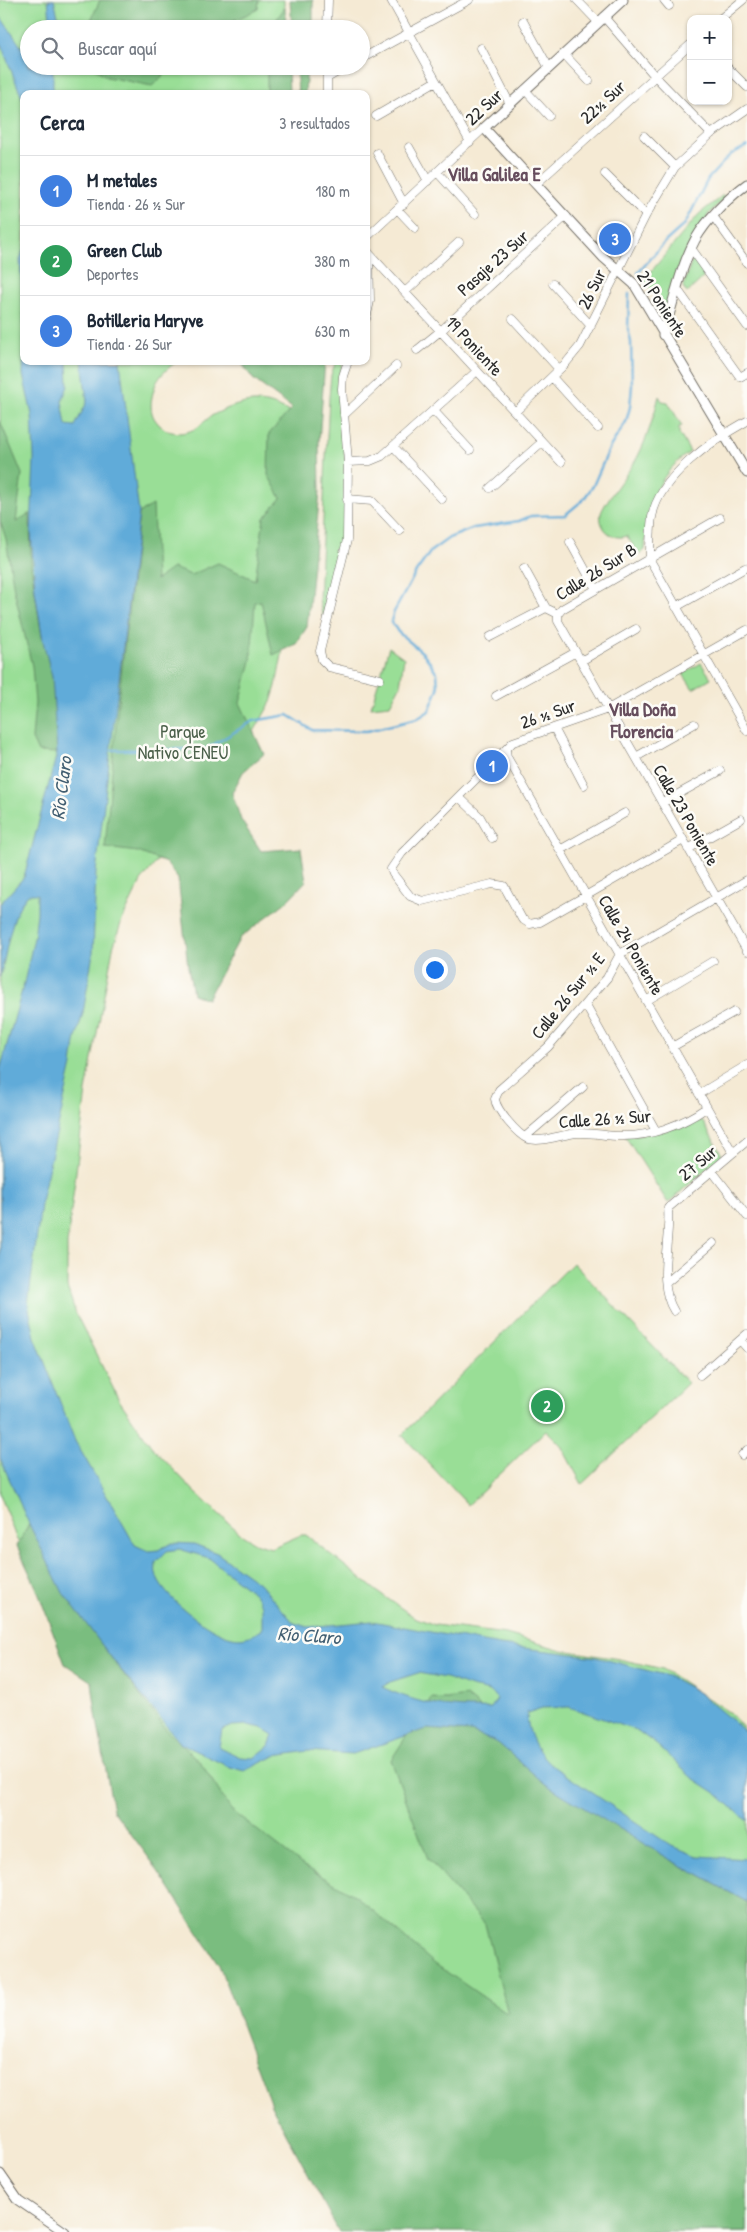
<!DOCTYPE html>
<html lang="es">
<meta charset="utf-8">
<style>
body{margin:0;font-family:"Patrick Hand",sans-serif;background:#f6f6f7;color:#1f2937}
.controls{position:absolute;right:15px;top:15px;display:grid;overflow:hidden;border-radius:10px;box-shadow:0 1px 4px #0004}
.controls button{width:45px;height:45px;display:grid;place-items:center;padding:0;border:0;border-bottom:1px solid #e0e1e3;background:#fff;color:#1f2937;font:25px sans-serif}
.you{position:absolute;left:434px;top:969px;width:18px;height:18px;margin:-12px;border:4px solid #fff;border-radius:50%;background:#1a73e8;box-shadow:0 0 0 8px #1a73e833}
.badge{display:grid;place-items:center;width:32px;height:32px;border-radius:50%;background:#1f6fb2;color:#fff;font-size:16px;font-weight:700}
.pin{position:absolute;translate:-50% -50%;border:2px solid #fff;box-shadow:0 1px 5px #0006}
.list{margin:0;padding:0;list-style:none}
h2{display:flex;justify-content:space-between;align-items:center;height:65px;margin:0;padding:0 20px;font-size:21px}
h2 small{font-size:16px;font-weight:400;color:#747a83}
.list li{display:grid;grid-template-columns:32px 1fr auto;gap:15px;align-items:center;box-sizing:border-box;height:70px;padding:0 20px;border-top:1px solid #e0e1e3}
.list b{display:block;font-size:19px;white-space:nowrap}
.list p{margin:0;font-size:16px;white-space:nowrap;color:#747a83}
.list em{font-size:16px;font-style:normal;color:#747a83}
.icon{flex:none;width:28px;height:28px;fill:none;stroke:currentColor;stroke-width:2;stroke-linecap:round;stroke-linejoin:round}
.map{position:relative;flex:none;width:747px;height:2232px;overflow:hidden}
.search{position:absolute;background:#fff;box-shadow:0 1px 4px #0004;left:20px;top:20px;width:350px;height:55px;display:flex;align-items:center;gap:12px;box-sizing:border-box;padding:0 18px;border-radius:28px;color:#747a83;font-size:19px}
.panel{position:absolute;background:#fff;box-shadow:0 1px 4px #0004;left:20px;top:90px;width:350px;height:275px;border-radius:10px}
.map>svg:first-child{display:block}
.green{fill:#99de96;stroke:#628460}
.forest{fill:#7abd7f;stroke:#527455}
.water{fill:#61abd9;stroke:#466b82;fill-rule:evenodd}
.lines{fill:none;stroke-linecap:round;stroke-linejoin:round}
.stream{stroke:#61abd9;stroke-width:2.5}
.minor-casing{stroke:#726e66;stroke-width:9}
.tertiary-casing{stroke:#726e66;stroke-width:11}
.minor{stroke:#fff;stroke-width:8}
.tertiary{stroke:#fff;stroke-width:9}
.labels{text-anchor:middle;stroke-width:5;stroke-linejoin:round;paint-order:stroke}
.street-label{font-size:18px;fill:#2b2b2b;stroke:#fdfcf7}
.park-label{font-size:18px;fill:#4c614b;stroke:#fdfcf7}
.neighbourhood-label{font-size:19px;font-weight:bold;fill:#664d5d;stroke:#fdfcf7}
.water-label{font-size:19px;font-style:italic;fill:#415e71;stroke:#fdfcf7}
</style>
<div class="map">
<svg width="747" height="2232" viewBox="0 0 747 2232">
<rect width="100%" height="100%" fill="#fdfcf7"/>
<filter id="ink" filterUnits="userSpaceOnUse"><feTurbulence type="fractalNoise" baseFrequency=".02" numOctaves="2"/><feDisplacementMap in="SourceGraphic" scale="10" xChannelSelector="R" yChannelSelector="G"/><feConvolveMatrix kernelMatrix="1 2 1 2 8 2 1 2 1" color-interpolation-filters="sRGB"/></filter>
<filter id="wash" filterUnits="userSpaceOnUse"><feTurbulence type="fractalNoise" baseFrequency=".0096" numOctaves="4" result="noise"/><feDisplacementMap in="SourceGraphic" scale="20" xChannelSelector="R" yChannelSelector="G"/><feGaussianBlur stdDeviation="1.12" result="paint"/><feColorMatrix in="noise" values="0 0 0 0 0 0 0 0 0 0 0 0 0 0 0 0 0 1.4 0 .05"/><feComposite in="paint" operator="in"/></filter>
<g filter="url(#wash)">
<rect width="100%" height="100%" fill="#f5ead4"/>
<path class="green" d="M 0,0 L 284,0 L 284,29 L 29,29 L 29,66 L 284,66 L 283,94 L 24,94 L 24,361 L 178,361 C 169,366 158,377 155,386 C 151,398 148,412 157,422 C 167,435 184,436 198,427 C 203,423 208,418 213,415 C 225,409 239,403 253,402 C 269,401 283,408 296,416 L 296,582 L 276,686 L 271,702 L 236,763 L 141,881 L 122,920 L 113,948 L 86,1091 L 67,1244 L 67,1287 L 76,1314 L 119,1400 L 151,1446 L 195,1492 L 242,1535 L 255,1543 L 271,1548 L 301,1535 L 306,1535 L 378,1592 L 414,1617 L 435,1625 L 506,1634 L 562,1650 L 619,1659 L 663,1669 L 730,1713 L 747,1732 L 747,2232 L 502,2232 L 105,1698 L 16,1538 L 0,1494 Z
M 723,195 L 724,198 L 708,215 L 667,308 L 665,309 L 644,280 L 699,214 Z
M 693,258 L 706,275 L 687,293 L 683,287 Z
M 336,361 L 343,361 L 339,384 L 346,469 L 345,531 L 341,554 L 323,617 L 319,600 L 329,397 L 331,375 Z
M 659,396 L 662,401 L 668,402 L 682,426 L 679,427 L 679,433 L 690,452 C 654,476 648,510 645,550 L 639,555 L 627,536 C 613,541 598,529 601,513 C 605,501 629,472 637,458 C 647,439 654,416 659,396 Z
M 389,647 L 404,658 L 400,686 L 390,705 L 371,707 Z
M 701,663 L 711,678 L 693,689 L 683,674 Z
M 702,1120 L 722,1155 L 668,1203 L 625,1136 L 663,1131 Z
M 573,1263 L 688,1383 L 582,1484 L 560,1444 L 546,1430 L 468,1505 L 402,1435 Z"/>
<path class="forest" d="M 100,0 L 259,0 L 258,9 L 216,29 L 87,29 Z
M 290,0 L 313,0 L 313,29 L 292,29 Z
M 285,7 L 286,29 L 270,29 Z
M 92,66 L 174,66 L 152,86 L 107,77 Z
M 267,66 L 288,66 L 289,94 L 267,94 Z
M 296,66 L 307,66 L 305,94 L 298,94 Z
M 240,361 L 325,361 L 319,442 L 320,491 L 307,627 L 296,644 L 273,655 L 261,601 L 255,602 L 251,661 L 240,703 L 264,754 L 243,772 L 232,793 L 241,820 L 261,851 L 301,848 L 306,881 L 286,902 L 240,938 L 207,999 L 193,994 L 188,967 L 178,879 L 166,863 L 138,852 L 105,848 L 118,703 L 139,513 L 153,505 L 156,580 L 173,568 L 191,575 L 218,563 L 255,580 L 264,518 L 281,498 L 268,475 L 269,434 L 292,408 L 253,379 Z
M 0,421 L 22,474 L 16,522 L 30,513 L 31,565 L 41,631 L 55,687 L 57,753 L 38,752 L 32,739 L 35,703 L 32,666 L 14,590 L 6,539 L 0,521 Z
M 29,1524 L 107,1652 L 168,1732 L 201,1763 L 231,1810 L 304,1866 L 356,1896 L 435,1964 L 508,2014 L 485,1924 L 428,1859 L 391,1760 L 431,1698 L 446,1699 L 466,1696 L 483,1710 L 534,1767 L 666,1857 L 747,1902 L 747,2232 L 339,2232 L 271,2105 L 219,1965 L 152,1862 L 113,1810 L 96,1714 L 92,1682 L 65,1664 L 36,1587 L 17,1546 Z"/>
<path class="water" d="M 48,0 L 54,0 L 60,24 L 60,29 L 48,29 L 50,19 Z
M 0,16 L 29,58 L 29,66 L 53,66 L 53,94 L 24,94 L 24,103 L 0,42 Z
M 24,247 L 24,361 L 67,361 L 68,386 L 62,401 L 66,425 L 75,426 L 87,402 L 82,361 L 120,361 L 139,513 L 96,872 L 93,953 L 83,1013 L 75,1042 L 72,1065 L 42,1197 L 28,1304 L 35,1337 L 75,1441 L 135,1545 L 148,1551 L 158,1550 L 172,1543 L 194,1544 L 217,1553 L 259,1583 L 294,1623 L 308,1627 L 372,1621 L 500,1645 L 596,1657 L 668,1676 L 698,1692 L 747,1733 L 747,1821 L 717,1794 L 691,1777 L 658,1746 L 638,1731 L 569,1707 L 542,1708 L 527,1713 C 527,1734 538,1754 554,1767 L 670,1845 L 697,1856 L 747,1859 L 747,1902 L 666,1857 L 566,1797 L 544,1783 L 498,1743 L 471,1732 L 426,1729 L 353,1754 L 308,1751 L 275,1756 L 244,1771 L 227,1766 L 181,1744 L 117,1665 L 63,1593 L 29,1524 L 0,1458 L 0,1070 L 24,983 L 34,938 L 37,913 L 37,894 L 28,894 C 9,916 8,950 0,977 L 0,904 L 24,877 L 57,753 L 52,677 L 43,641 L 35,591 L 31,532 L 34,458 L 32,415 L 23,375 L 24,323 L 20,260 ZM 179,1549 L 209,1558 L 256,1595 L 262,1606 L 262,1630 C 253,1635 243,1640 232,1637 C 211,1633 160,1596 156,1574 C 155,1570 156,1566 156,1562 L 167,1551 ZM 418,1673 L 446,1678 L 471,1687 L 490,1691 L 497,1699 L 491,1708 C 448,1709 421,1705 382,1687 L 390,1682 ZM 248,1725 L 262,1728 L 273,1735 L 269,1746 L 254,1758 L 240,1757 L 219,1747 L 222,1730 L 232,1726 Z"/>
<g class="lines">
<path class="stream" d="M 638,273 L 666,241 L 685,224 L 708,179 L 730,155 L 747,146
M 110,750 L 206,749 L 253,721 L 288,715 L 312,730 L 367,731 L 417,719 L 429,711 L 438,689 L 437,673 L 424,654 L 398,632 L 391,621 L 394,612 L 416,572 L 431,551 L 449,538 L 474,528 L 519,521 L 531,516 L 565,515 L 583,500 L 593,486 L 610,447 L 626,422 L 630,407 L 632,386 L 631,342 L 628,329 L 629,294"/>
</g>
</g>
<g filter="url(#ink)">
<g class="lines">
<defs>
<path id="minor" d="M 391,0 L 470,142
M 577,0 L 598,22
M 664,0 L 669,6
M 604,17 L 654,75 L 711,134
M 720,19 L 743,0
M 523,21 L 549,68
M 327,29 L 328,0
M 481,48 L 510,104
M 564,54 L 589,81
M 361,59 L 469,0
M 728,68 L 747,87
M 327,78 L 348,66
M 525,90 L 549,116
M 327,94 L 327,66
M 376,116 L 436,81
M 644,136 L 675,167
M 409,147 L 428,181
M 377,153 L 404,204
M 437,172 L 475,214
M 605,174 L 646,215
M 536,184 L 691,44
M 398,210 L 415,228
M 713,216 L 747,263
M 366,238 L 484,128
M 691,248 L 747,326
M 366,250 L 561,462
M 553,284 L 591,326
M 678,290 L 740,377 L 747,373
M 405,292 L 459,242
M 366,319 L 370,301 L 369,253
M 513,319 L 559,369
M 417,350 L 444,328 L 566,216
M 348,361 L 343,376 L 342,389 L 348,462 L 347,540 L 320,651 L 322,660 L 329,667 L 380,679
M 552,377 L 598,428
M 433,410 L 470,450
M 515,412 L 566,363 L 580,346 L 646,215 L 675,167 L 711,134 L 747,109
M 344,415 L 396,366
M 393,446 L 442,499
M 348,462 L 370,461 L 382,456 L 477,371
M 490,488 L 542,442
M 347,499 L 372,501 L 400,531
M 570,542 L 596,589
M 650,560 L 747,731
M 650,560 C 650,546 650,531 652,517 C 659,476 713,440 747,421
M 524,568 L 546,608
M 676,607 L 745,568
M 558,614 L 558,621 L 747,951
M 558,614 L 562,609 L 720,518
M 490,637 L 546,608 L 558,614
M 581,661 L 636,629
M 496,696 L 576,652
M 554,728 L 584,785
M 506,751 L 507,757 L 733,1153
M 636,757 L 694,724
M 459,797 L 480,817 L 492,838
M 662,803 L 720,771
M 683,840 L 540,922 L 530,924 L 522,919 L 504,886 L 492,884 L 422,901 L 410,896 L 393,874 L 391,869 L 402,853 L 513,742 L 608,709 L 747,630
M 688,849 L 741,819
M 560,850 L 625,813
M 646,1001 L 713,961
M 585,1004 L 656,1131
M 672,1047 L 734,1012
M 699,1094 L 747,1065
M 706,1108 C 682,1125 650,1137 620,1136 C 606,1136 592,1132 578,1133 C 562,1134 543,1143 528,1139 C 518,1135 496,1110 495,1099 L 499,1090 L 548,1047 L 607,978 L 620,954 L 747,880
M 525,1137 L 583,1087
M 712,1171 L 747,1216
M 666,1283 L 713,1243
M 674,1311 C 656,1282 671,1241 668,1208 L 747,1141
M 740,1340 L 747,1348
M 700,1375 L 747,1334
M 742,1455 L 747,1450"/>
<path id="tertiary" d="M 623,0 L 484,128 L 603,257 L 634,284 L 747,473
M 663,335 C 673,305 680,268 695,240 C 707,219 728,198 747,184
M 0,2174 L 18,2200 L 65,2232"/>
</defs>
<use href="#minor" class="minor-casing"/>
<use href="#tertiary" class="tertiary-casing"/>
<use href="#minor" class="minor"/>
<use href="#tertiary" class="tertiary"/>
</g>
</g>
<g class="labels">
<g class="street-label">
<text transform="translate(603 102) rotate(-43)" y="6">22½ Sur</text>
<text transform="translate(484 107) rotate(-43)" y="6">22 Sur</text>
<text transform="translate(493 263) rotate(-42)" y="6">Pasaje 23 Sur</text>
<text transform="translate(592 289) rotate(-64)" y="6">26 Sur</text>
<text transform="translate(662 304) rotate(57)" y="6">21 Poniente</text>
<text transform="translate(474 346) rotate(47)" y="6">19 Poniente</text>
<text transform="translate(596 572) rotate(-32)" y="6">Calle 26 Sur B</text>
<text transform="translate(548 714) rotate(-19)" y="6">26 ½ Sur</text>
<text transform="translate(686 815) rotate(60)" y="6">Calle 23 Poniente</text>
<text transform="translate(631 945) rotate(60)" y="6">Calle 24 Poniente</text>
<text transform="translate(568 996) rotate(-51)" y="6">Calle 26 Sur ½ E</text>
<text transform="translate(605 1119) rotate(-4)" y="6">Calle 26 ½ Sur</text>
<text transform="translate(698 1163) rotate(-40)" y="6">27 Sur</text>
</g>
<g class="park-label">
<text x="183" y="738">Parque<tspan x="183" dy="21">Nativo CENEU</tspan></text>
</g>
<g class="neighbourhood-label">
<text x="494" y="181">Villa Galilea E</text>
<text x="642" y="716">Villa Doña<tspan x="642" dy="22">Florencia</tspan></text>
</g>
<g class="water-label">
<text transform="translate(61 788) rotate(-83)" y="7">Río Claro</text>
<text transform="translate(309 1635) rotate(4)" y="7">Río Claro</text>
</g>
</g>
</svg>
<div class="controls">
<button>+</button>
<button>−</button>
</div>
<div class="you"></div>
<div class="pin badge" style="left:492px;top:766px;background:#3f7fe0">1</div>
<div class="pin badge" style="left:547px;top:1406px;background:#2e9e5b">2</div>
<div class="pin badge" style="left:615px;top:239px;background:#3f7fe0">3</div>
<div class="search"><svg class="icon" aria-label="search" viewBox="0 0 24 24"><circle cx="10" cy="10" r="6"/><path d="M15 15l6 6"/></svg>Buscar aquí</div>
<section class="panel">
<h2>Cerca<small>3 resultados</small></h2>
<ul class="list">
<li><span class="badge" style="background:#3f7fe0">1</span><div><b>M metales</b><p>Tienda · 26 ½ Sur</p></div><em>180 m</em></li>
<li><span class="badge" style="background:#2e9e5b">2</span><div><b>Green Club</b><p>Deportes</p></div><em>380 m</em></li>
<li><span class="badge" style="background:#3f7fe0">3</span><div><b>Botilleria Maryve</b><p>Tienda · 26 Sur</p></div><em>630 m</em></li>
</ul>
</section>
</div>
